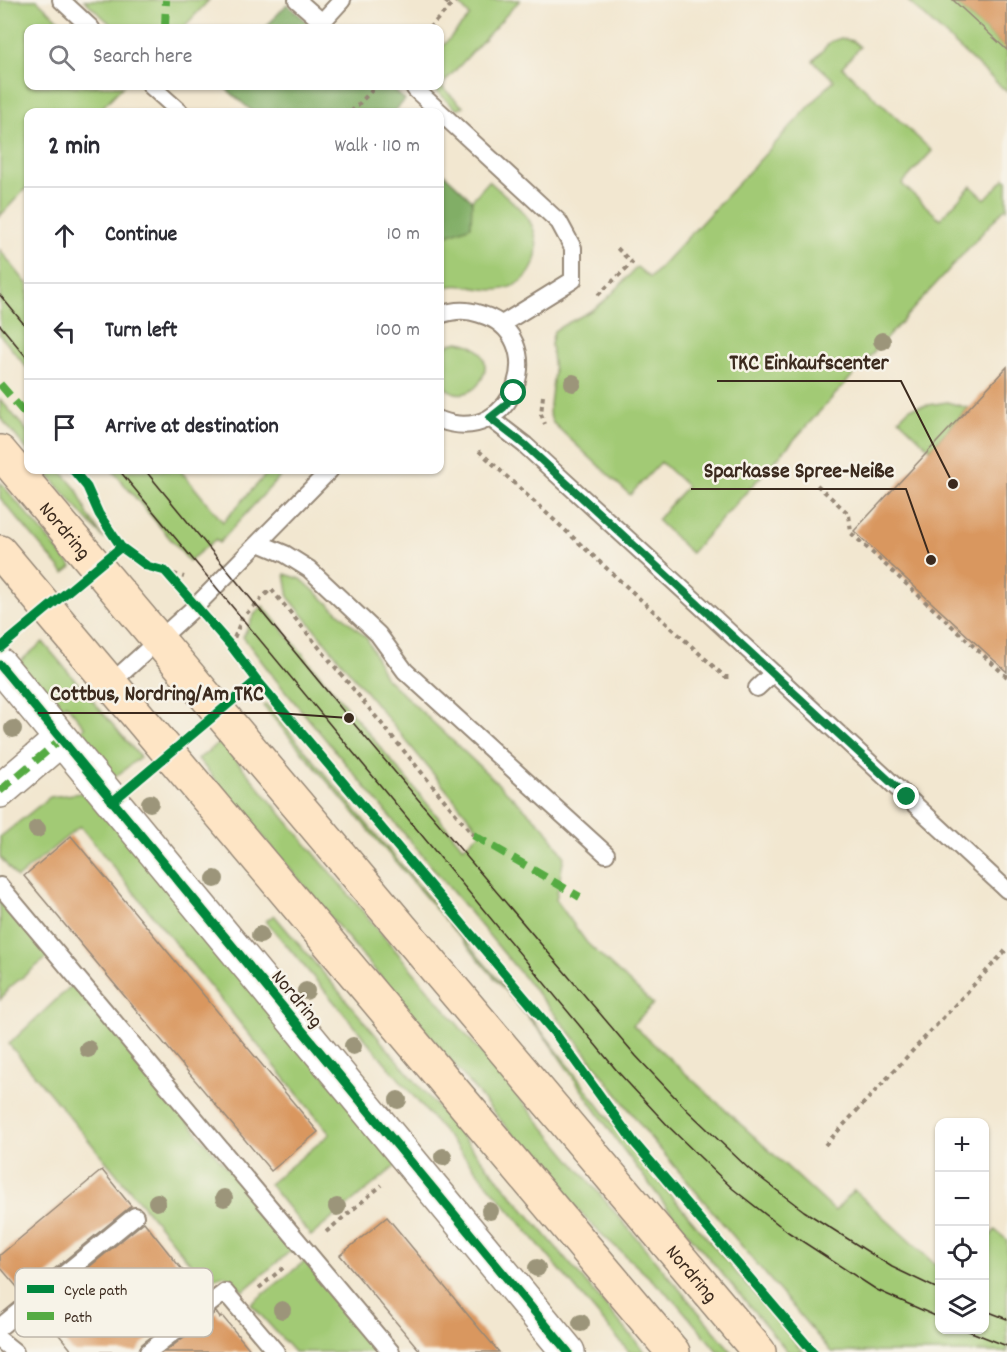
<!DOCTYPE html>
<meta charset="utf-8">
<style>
body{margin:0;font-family:Dekko,sans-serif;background:#f7f7f7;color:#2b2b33}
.controls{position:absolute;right:18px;bottom:18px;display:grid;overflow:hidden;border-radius:12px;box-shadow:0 2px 4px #0004}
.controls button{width:54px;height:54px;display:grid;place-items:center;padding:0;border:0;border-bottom:2px solid #e1e1e2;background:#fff;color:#2b2b33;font:30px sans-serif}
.stop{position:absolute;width:18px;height:18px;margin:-14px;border:4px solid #0b8043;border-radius:50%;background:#fff}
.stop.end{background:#0b8043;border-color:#fff;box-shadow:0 2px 6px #0008}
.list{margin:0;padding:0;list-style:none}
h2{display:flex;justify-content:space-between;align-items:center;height:78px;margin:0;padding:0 24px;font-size:26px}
h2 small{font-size:20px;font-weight:400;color:#7c7c81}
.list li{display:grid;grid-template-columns:39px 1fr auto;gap:18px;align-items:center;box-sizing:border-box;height:96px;padding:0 24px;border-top:2px solid #e1e1e2}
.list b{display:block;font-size:22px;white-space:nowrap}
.list em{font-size:20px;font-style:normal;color:#7c7c81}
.icon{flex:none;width:33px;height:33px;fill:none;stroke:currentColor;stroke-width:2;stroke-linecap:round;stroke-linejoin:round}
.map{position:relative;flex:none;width:1007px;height:1352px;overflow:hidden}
.search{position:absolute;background:#fff;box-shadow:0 2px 4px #0004;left:24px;top:24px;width:420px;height:66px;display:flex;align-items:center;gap:15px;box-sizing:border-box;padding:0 21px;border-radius:12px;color:#7c7c81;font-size:22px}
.panel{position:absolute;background:#fff;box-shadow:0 2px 4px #0004;left:24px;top:108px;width:420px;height:366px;border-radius:12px}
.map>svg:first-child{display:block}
.green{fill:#a2ca75;stroke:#6e7a4a;stroke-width:1.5}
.forest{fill:#81ae66;stroke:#5e6c42;stroke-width:1.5}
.building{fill:#d9975e}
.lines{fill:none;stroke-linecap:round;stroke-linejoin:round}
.lane-casing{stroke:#968877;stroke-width:20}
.street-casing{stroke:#968877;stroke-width:36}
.secondary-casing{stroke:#968877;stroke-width:36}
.path{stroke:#968877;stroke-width:4;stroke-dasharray:4.5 4.5;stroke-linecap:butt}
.lane{stroke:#fff;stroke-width:16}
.street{stroke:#fff;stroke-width:33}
.secondary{stroke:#fee5c5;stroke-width:33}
.tram{stroke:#3b2a1e;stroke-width:1.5}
.quiet{stroke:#55ab43;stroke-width:8;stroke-dasharray:15 8;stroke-linecap:butt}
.cycleway-casing{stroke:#f7f3e8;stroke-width:13}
.cycleway{stroke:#00873e;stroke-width:9}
.tree{fill:#9c957a}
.route{stroke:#0b8043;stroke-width:8}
.labels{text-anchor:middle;stroke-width:5;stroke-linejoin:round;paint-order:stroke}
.street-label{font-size:21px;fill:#3b2a1e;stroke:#f7f3e8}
.key{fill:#f7f3e8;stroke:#bfb7ab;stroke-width:1.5}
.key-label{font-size:16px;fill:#3b2a1e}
.leader{fill:none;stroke:#3b2a1e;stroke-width:2}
.callout-dot{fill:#3b2a1e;stroke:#f7f3e8;stroke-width:2}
.callout-label{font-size:22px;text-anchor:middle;font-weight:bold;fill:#3b2a1e;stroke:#f7f3e8;stroke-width:5;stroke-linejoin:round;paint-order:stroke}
</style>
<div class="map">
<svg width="1007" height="1352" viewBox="0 0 1007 1352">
<rect width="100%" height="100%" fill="#f7f3e8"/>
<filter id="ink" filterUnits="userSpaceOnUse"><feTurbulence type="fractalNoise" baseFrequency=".0167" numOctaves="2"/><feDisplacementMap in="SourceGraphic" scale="12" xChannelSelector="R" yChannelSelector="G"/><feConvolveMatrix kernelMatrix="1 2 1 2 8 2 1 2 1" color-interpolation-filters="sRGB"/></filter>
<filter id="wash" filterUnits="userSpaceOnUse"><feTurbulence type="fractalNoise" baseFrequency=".008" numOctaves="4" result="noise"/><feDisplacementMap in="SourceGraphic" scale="24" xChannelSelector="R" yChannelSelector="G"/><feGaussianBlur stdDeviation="1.35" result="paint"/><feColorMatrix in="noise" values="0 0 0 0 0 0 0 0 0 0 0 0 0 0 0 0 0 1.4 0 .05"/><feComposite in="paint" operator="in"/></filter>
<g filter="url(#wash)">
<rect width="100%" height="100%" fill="#f2e7d0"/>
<path class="green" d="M 0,0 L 37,0 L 67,28 L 28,28 L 28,86 L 123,86 L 98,112 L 28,112 L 28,186 L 0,216 Z
M 84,0 L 209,0 L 183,28 L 115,28 Z
M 465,0 L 520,0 L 441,86 L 463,107 L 456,109 L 431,86 L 440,86 L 440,49 L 470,16 L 460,5 Z
M 907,0 L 953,0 L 1007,50 L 1007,92 Z
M 841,38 L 853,41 L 860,47 L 842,67 L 932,151 L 902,184 L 940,219 L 971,186 L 985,199 L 1005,178 L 1007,180 L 1007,209 L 1005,208 L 691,553 L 657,520 L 687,486 L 661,462 L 630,495 L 553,423 L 549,413 L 554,372 L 551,344 L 554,331 C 566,323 579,318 592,310 C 609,299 623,282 637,267 L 650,278 L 834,80 L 813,61 L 830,42 Z
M 440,170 L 472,200 L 489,181 C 501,192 521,207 529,220 C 545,247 536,283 503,289 C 481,294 462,279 440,289 Z
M 0,250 L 28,285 L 28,369 L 0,335 Z
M 458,342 C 513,349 472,421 440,382 L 440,353 L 450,344 Z
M 0,399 L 28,432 L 28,451 L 0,417 Z
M 947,402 L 968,408 L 930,449 L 899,419 L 910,408 Z
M 44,470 L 60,470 L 77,490 L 88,515 L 104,539 Z
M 112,470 L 180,470 L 223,522 L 270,470 L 286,470 L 219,543 L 216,539 L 189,561 Z
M 0,482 L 72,567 L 64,573 L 0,498 Z
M 285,574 L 301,579 L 367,638 L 385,677 L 546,829 L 564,856 L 556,900 L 587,943 L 653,1004 L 633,1025 L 835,1211 L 854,1190 L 939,1268 L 940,1330 L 984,1330 L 985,1242 L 995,1230 L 1007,1240 L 1007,1352 L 831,1352 L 649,1136 L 577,1041 L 276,680 L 243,637 L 254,615 L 263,606 L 463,847 L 481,832 L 289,598 Z
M 43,642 L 140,757 L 115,777 L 78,734 L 85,727 L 66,704 L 58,710 L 18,663 Z
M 266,704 L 549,1040 L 627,1143 L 803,1352 L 788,1352 L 672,1214 L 622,1148 L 548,1041 L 263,706 Z
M 221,742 L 732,1352 L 718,1352 L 675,1301 L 595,1228 L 553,1183 L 198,759 Z
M 81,793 L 104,809 L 398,1164 L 311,1236 L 269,1184 L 330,1134 L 80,826 L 17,878 L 0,857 L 0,837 L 50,797 Z
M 0,895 L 52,954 L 10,987 L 0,1000 Z
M 274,915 L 645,1352 L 629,1352 L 266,921 Z
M 73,984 L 294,1248 L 243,1291 L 225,1275 L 205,1281 L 9,1044 Z
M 305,1261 L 379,1352 L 294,1352 L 251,1304 Z"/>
<path class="forest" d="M 287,4 L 314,28 L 265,28 Z
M 223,86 L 377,86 L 382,90 L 389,86 L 405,100 L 394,112 L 253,112 Z
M 440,170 L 472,200 L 471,226 L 440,238 Z"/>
<g id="blocks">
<path class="building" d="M 953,0 L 1007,0 L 1007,50 Z
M 1007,367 L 1007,672 L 854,531 Z
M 71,836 L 318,1132 L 271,1171 L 24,876 Z
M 102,1170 L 131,1206 L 25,1293 L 20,1287 L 18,1288 L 0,1267 L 0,1255 Z
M 387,1217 L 468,1315 L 499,1352 L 421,1352 L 340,1255 Z
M 144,1222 L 203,1296 L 142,1344 L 138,1352 L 73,1352 L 38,1309 Z
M 216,1312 L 220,1318 L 222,1316 L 252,1352 L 165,1352 Z"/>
</g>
</g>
<g filter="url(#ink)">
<use href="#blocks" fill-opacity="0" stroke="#968877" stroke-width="1.5"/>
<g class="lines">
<defs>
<path id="lane" d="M 61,0 L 91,28
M 297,0 L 322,22 L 342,0
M 151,86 L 180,112
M 415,89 L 559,222 L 573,248 L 573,280 L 502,324
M 440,315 C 453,310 466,309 480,314 C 552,334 516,449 440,420
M 490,418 L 525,445 L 703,608 L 1007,890
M 259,543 L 285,554 L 309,569 L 378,634 L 405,671 L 606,854
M 111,683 L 195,607 L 330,470
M 757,688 L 773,673
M 0,886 L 391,1352
M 0,1327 L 135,1216
M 0,1340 L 15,1352
M 148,1352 L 225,1292 L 276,1352"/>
<path id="street" d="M 0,665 L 568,1352
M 0,791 L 61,739"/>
<g id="secondary">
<path id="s1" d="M 0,452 L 759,1352"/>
<path d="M 0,552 L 673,1352"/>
</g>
</defs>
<use href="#lane" class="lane-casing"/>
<use href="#street" class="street-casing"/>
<use href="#secondary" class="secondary-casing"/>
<path class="path" d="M 445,1 L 451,6
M 429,28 L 456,0
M 351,112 L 376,86
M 598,295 L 632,263 L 617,248
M 543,396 L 541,414 L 545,424
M 479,451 L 725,677 L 731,677
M 817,485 L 849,514 L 851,533 L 1007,677
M 165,571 L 184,577
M 231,646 L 242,618 L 271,589 L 473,835
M 825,1145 L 1007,949
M 326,1232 L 382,1185
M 259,1288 L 283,1268"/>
<use href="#lane" class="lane"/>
<use href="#street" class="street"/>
<use href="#secondary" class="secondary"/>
<path class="tram" d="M 0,295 L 28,329
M 0,325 L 28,359
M 119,470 L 618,1072 L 670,1128 L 733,1189 L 788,1232 L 877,1290 L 940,1318
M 145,470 L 349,718 L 636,1056 L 688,1111 L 749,1169 L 804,1211 L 892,1267 L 940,1290
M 984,1310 L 1007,1319
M 966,1330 L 1007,1346"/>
<path class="quiet" d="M 165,28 L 166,0
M 0,384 L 28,417
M 0,791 L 61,739
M 473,835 L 580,897"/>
<defs>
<path id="cycleway" d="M 73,470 L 87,487 L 99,514 L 121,547 L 147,566 L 165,571 L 231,646 L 257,680 L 557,1036 L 633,1141 L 813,1352
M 0,648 L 121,547
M 0,665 L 568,1352
M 112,802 L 257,680"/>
</defs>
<use href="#cycleway" class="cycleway-casing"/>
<use href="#cycleway" class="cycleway"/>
</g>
<g class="tree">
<circle cx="882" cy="341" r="9"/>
<circle cx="573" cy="383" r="9"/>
<circle cx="13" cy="729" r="9"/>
<circle cx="150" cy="803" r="9"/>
<circle cx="37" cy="829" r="9"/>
<circle cx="215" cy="879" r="9"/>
<circle cx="260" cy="935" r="9"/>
<circle cx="306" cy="991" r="9"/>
<circle cx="353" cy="1046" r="9"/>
<circle cx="88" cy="1049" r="9"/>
<circle cx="398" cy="1100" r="9"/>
<circle cx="443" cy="1157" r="9"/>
<circle cx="224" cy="1198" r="9"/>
<circle cx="157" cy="1202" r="9"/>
<circle cx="337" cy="1207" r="9"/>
<circle cx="490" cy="1211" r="9"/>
<circle cx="537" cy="1268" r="9"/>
<circle cx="282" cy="1310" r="9"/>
<circle cx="581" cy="1323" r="9"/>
</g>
</g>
<g class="lines" filter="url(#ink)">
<path class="route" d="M 514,393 L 504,407 L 490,418 L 525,445 L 907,797"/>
</g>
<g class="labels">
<g class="street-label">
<text dy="7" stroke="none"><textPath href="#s1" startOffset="102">Nordring</textPath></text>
<text transform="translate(298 998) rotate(50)" y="7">Nordring</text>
<text dy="7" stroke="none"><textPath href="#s1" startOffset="1074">Nordring</textPath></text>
</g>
</g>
<rect x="15" y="1268" width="198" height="69" rx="9" class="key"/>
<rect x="27" y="1285" width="27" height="8" fill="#00873e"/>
<rect x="27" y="1312" width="27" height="8" fill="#55ab43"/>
<g class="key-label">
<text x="64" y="1295">Cycle path</text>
<text x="64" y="1322">Path</text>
</g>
<path class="leader" d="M953 484L901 381H717M931 560L906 489H691M349 718L276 713H38"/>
<g class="callout-dot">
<circle cx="953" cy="484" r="6"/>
<circle cx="931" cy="560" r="6"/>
<circle cx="349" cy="718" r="6"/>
</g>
<g class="callout-label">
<text x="809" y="369">TKC Einkaufscenter</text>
<text x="799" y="477">Sparkasse Spree-Neiße</text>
<text x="157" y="700">Cottbus, Nordring/Am TKC</text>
</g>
</svg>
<div class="controls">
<button>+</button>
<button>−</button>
<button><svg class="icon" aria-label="locate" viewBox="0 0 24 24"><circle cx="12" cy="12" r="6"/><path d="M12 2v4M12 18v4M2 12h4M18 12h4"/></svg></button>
<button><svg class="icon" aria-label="layers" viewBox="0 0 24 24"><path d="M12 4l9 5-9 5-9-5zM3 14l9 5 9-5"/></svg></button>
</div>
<div class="stop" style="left:514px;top:393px"></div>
<div class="stop end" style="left:907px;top:797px"></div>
<div class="search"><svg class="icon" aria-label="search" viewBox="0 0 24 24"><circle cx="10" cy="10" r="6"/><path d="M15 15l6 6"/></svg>Search here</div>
<section class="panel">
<h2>2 min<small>Walk · 110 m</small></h2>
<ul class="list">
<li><svg class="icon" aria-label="ahead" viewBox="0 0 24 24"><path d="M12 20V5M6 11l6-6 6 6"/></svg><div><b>Continue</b></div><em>10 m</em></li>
<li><svg class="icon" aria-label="left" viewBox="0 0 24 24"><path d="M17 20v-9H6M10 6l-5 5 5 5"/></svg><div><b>Turn left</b></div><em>100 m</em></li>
<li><svg class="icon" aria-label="arrive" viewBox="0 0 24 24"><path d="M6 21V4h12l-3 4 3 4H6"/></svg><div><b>Arrive at destination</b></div></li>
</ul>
</section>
</div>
